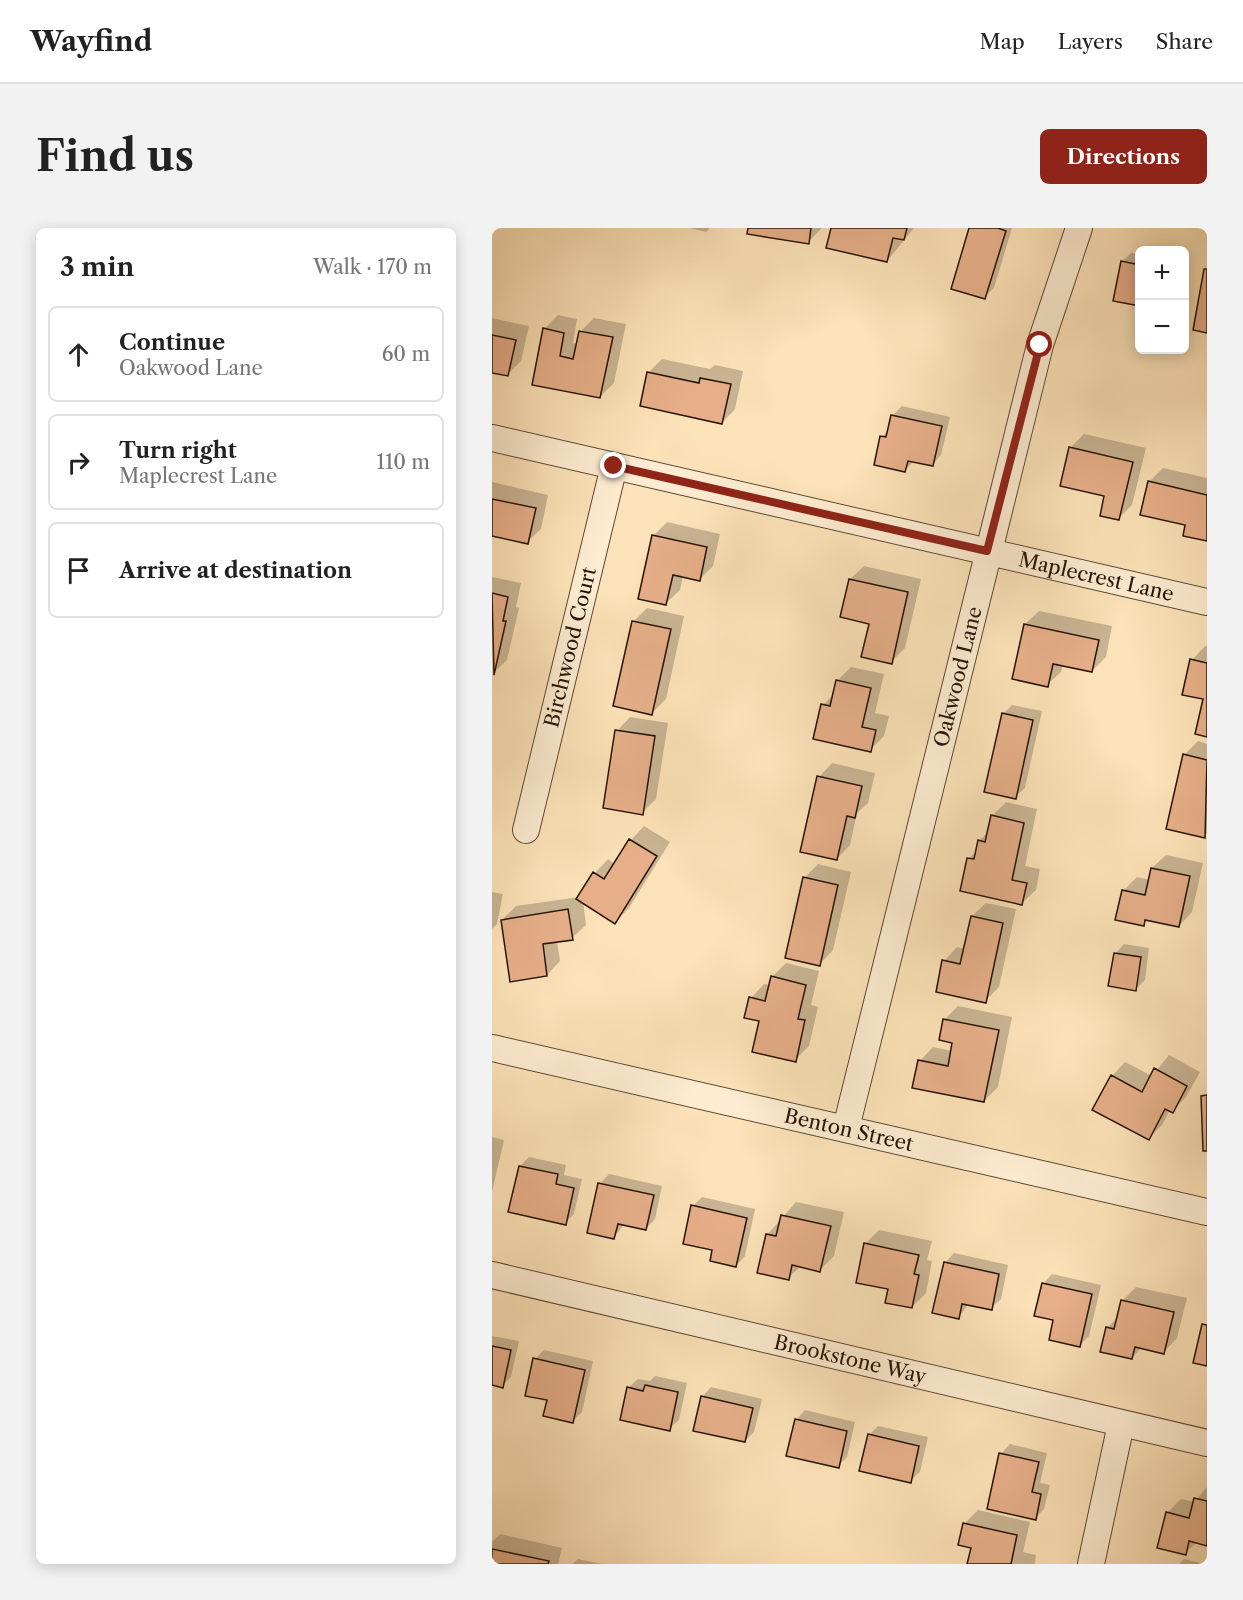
<!DOCTYPE html>
<meta charset="utf-8">
<style>
body{margin:0;font-family:"Libre Caslon Text",serif;background:#f2f2f2;color:#222}
.controls{position:absolute;right:18px;top:18px;display:grid;overflow:hidden;border-radius:9px;box-shadow:0 3px 15px #0003}
.controls button{width:54px;height:54px;display:grid;place-items:center;padding:0;border:0;border-bottom:2px solid #e0e0e0;background:#fff;color:#222;font:30px sans-serif}
.stop{position:absolute;width:18px;height:18px;margin:-14px;border:4px solid #8f2418;border-radius:50%;background:#fff}
.stop.end{background:#8f2418;border-color:#fff;box-shadow:0 2px 6px #0008}
.list{margin:0;padding:0;list-style:none}
h2{display:flex;justify-content:space-between;align-items:center;height:78px;margin:0;padding:0 24px;font-size:26px}
h2 small{font-size:20px;font-weight:400;color:#767676}
.list li{display:grid;grid-template-columns:39px 1fr auto;gap:18px;align-items:center;box-sizing:border-box;height:96px;margin:0 12px 12px;padding:0 12px;border:2px solid #e0e0e0;border-radius:9px}
.list b{display:block;font-size:22px;white-space:nowrap}
.list p{margin:0;font-size:20px;white-space:nowrap;color:#767676}
.list em{font-size:20px;font-style:normal;color:#767676}
.icon{flex:none;width:33px;height:33px;fill:none;stroke:currentColor;stroke-width:2;stroke-linecap:round;stroke-linejoin:round}
.map{position:relative;flex:none;width:715px;height:1336px;overflow:hidden;border-radius:9px}
header{display:flex;align-items:center;gap:36px;box-sizing:border-box;height:84px;padding:0 30px;background:#fff;border-bottom:2px solid #e0e0e0}
header strong{font-size:28px}
nav{display:flex;gap:33px;margin-inline-start:auto;font-size:21px}
.intro{display:flex;align-items:center;justify-content:space-between;box-sizing:border-box;height:144px;padding:0 36px}
h1{margin:0;font-size:42px}
.button{padding:15px 27px;border-radius:9px;background:#8f2418;color:#fff;font-size:21px;font-weight:700}
main{display:flex;gap:36px;padding:0 36px}
aside{flex:1;background:#fff;border-radius:9px;box-shadow:0 3px 15px #0003}
.map>svg:first-child{display:block}
.shadow{fill:#0003}
.building{fill:#e6af89;stroke:#281308;stroke-width:1.5}
.lines{fill:none;stroke-linecap:round;stroke-linejoin:round}
.minor-casing{stroke:#5d4734;stroke-width:28}
.minor{stroke:#fdecd1;stroke-width:26}
.route{stroke:#8f2418;stroke-width:8}
.labels{text-anchor:middle;stroke-width:6;stroke-linejoin:round;paint-order:stroke}
.street-label{font-size:20px;fill:#281308;stroke:#fdecd1}
</style>
<header>
<strong>Wayfind</strong>
<nav><a>Map</a><a>Layers</a><a>Share</a></nav>
</header>
<div class="intro"><h1>Find us</h1><a class="button">Directions</a></div>
<main>
<aside>
<h2>3 min<small>Walk · 170 m</small></h2>
<ul class="list">
<li><svg class="icon" aria-label="ahead" viewBox="0 0 24 24"><path d="M12 20V5M6 11l6-6 6 6"/></svg><div><b>Continue</b><p>Oakwood Lane</p></div><em>60 m</em></li>
<li><svg class="icon" aria-label="right" viewBox="0 0 24 24"><path d="M7 20v-9h11M14 6l5 5-5 5"/></svg><div><b>Turn right</b><p>Maplecrest Lane</p></div><em>110 m</em></li>
<li><svg class="icon" aria-label="arrive" viewBox="0 0 24 24"><path d="M6 21V4h12l-3 4 3 4H6"/></svg><div><b>Arrive at destination</b></div></li>
</ul>
</aside>
<div class="map">
<svg width="715" height="1336" viewBox="0 0 715 1336">
<rect width="100%" height="100%" fill="#fce2b8"/>
<filter id="stains"><feTurbulence type="fractalNoise" baseFrequency=".00333" numOctaves="4"/><feColorMatrix values="0 0 0 0 .2 0 0 0 0 .09 0 0 0 0 .02 0 0 0 .5 -.17"/></filter>
<radialGradient id="worn" r=".72"><stop offset=".6" stop-color="#630" stop-opacity="0"/><stop offset="1" stop-color="#630" stop-opacity=".3"/></radialGradient>
<path class="shadow" d="M 197,0 L 218,0 L 214,4 Z
M 257,0 L 330,0 L 316,14 Z
M 341,0 L 422,0 L 395,33 Z
M 479,0 L 520,0 L 502,60 L 492,69 Z
M 639,25 L 648,26 L 648,77 L 630,34 Z
M 66,87 L 85,91 L 81,115 L 86,116 L 88,104 L 102,90 L 134,96 L 122,155 L 108,169 L 41,156 L 52,101 Z
M 0,90 L 37,98 L 29,133 L 16,146 L 0,143 Z
M 170,131 L 218,141 L 223,137 L 251,143 L 243,181 L 230,195 L 156,145 Z
M 410,178 L 458,189 L 449,227 L 440,237 L 422,233 L 413,242 L 390,209 L 397,201 L 401,187 Z
M 592,206 L 654,220 L 640,277 L 626,291 L 614,267 L 578,220 Z
M 671,240 L 715,250 L 715,312 L 695,296 L 657,254 Z
M 0,254 L 56,267 L 49,301 L 35,314 L 0,307 Z
M 175,294 L 228,306 L 221,338 L 207,352 L 191,348 L 188,362 L 174,375 L 161,308 Z
M 372,338 L 429,351 L 413,420 L 399,434 L 358,351 Z
M 0,349 L 29,355 L 24,379 L 27,380 L 15,432 L 1,445 Z
M 155,380 L 192,388 L 174,471 L 160,485 L 141,394 Z
M 547,383 L 620,398 L 614,429 L 600,443 L 571,436 L 569,444 L 555,457 L 533,396 Z
M 713,418 L 715,418 L 715,507 L 713,470 L 700,432 Z
M 359,439 L 392,446 L 383,485 L 397,488 L 392,508 L 378,522 L 331,477 L 342,466 L 345,453 Z
M 520,477 L 550,483 L 533,560 L 523,569 L 511,486 Z
M 138,489 L 176,495 L 164,571 L 150,585 L 125,503 Z
M 706,513 L 715,516 L 715,605 L 712,608 L 692,527 Z
M 340,535 L 383,545 L 376,575 L 365,585 L 358,617 L 345,631 L 327,549 Z
M 514,574 L 545,581 L 533,638 L 548,641 L 544,662 L 530,675 L 477,631 L 485,622 L 487,613 L 497,603 L 500,588 Z
M 152,598 L 178,614 L 137,680 L 123,694 L 91,673 L 94,697 L 80,710 L 65,713 L 68,733 L 55,747 L 10,692 L 24,678 L 87,669 L 103,645 L 116,631 L 123,636 L 139,612 Z
M 674,627 L 711,635 L 700,684 L 687,698 L 657,691 L 651,696 L 631,663 L 645,649 L 658,652 L 660,640 Z
M 326,636 L 359,644 L 341,722 L 328,736 L 312,650 Z
M 0,664 L 11,666 L 5,696 L 0,701 Z
M 494,675 L 524,681 L 507,759 L 493,773 L 452,733 L 465,719 L 473,721 L 480,688 Z
M 632,716 L 657,720 L 653,752 L 644,761 L 623,726 Z
M 294,735 L 327,743 L 319,777 L 326,779 L 317,818 L 303,832 L 269,792 L 259,770 L 272,756 L 278,757 L 280,749 Z
M 466,778 L 520,789 L 506,859 L 492,873 L 428,833 L 441,819 L 460,823 L 462,814 L 452,792 Z
M 677,827 L 708,844 L 694,869 L 680,883 L 678,882 L 670,897 L 657,910 L 620,848 L 633,834 L 660,848 Z
M 0,909 L 12,912 L 0,964 Z
M 37,929 L 74,937 L 72,947 L 90,951 L 82,986 L 73,995 L 28,938 Z
M 117,946 L 170,958 L 163,991 L 154,1001 L 132,996 L 122,1010 L 108,956 Z
M 210,969 L 263,981 L 253,1028 L 244,1038 L 222,1021 L 201,978 Z
M 304,974 L 352,984 L 342,1028 L 328,1042 L 309,1038 L 296,1050 L 275,1007 Z
M 387,1002 L 440,1013 L 435,1032 L 440,1033 L 434,1065 L 420,1079 L 398,1060 L 373,1016 Z
M 462,1025 L 516,1037 L 509,1071 L 499,1080 L 477,1075 L 467,1089 L 453,1035 Z
M 560,1046 L 609,1057 L 597,1108 L 588,1117 L 551,1056 Z
M 644,1059 L 695,1070 L 685,1110 L 672,1124 L 650,1119 L 640,1130 L 615,1100 L 626,1089 L 630,1073 Z
M 0,1108 L 27,1113 L 19,1149 L 10,1158 L 0,1156 Z
M 52,1122 L 101,1133 L 90,1184 L 81,1193 L 56,1171 L 43,1131 Z
M 163,1148 L 195,1155 L 187,1192 L 177,1201 L 136,1160 L 146,1151 L 158,1153 Z
M 219,1159 L 270,1171 L 262,1204 L 253,1213 L 210,1169 Z
M 313,1182 L 363,1194 L 355,1229 L 346,1238 L 304,1192 Z
M 386,1198 L 436,1209 L 428,1244 L 418,1253 L 377,1207 Z
M 518,1216 L 555,1225 L 548,1255 L 558,1257 L 552,1281 L 543,1290 L 509,1226 Z
M 715,1259 L 715,1316 L 705,1314 L 693,1325 L 675,1285 L 689,1271 L 702,1274 Z
M 486,1282 L 538,1294 L 531,1324 L 544,1327 L 543,1336 L 477,1336 L 480,1318 L 472,1296 Z
M 8,1306 L 70,1320 L 66,1336 L 0,1336 L 0,1314 Z
M 86,1331 L 110,1336 L 80,1336 Z
M 692,1331 L 713,1336 L 687,1336 Z"/>
<path class="building" d="M 256,0 L 319,0 L 317,16 L 255,6 Z
M 339,0 L 415,0 L 412,12 L 401,10 L 395,34 L 334,20 Z
M 477,0 L 506,0 L 514,3 L 493,71 L 459,61 Z
M 629,33 L 648,37 L 648,78 L 621,73 Z
M 712,41 L 715,41 L 715,105 L 701,102 Z
M 51,100 L 72,105 L 68,128 L 81,131 L 87,103 L 121,109 L 108,170 L 40,157 Z
M 0,107 L 24,112 L 16,148 L 0,145 Z
M 155,144 L 207,155 L 208,150 L 239,156 L 230,196 L 148,178 Z
M 399,187 L 450,198 L 441,238 L 416,233 L 413,244 L 382,237 L 388,208 L 394,209 Z
M 577,219 L 641,234 L 627,292 L 608,288 L 612,268 L 568,258 Z
M 656,253 L 715,267 L 715,313 L 691,308 L 693,297 L 648,287 Z
M 0,271 L 44,280 L 36,316 L 0,308 Z
M 160,307 L 215,319 L 208,353 L 181,347 L 174,377 L 146,371 Z
M 357,351 L 416,364 L 400,436 L 369,429 L 377,396 L 348,389 Z
M 0,365 L 16,369 L 11,393 L 14,393 L 2,447 Z
M 140,393 L 179,401 L 160,487 L 121,478 Z
M 532,396 L 607,412 L 600,444 L 561,436 L 556,459 L 520,451 Z
M 698,431 L 715,435 L 715,509 L 703,506 L 711,471 L 690,467 Z
M 344,452 L 379,460 L 370,499 L 384,502 L 379,524 L 321,511 L 329,476 L 338,478 Z
M 510,485 L 541,492 L 524,571 L 492,564 Z
M 123,502 L 163,508 L 151,587 L 111,580 Z
M 691,526 L 715,532 L 713,610 L 674,601 Z
M 325,548 L 370,558 L 363,590 L 355,588 L 345,632 L 308,624 Z
M 499,587 L 532,595 L 520,652 L 535,655 L 530,677 L 468,663 L 475,630 L 482,631 L 486,612 L 493,614 Z
M 137,611 L 165,628 L 123,696 L 84,671 L 101,644 L 112,651 Z
M 659,640 L 698,648 L 687,699 L 653,692 L 652,698 L 623,692 L 630,662 L 653,667 Z
M 311,649 L 346,657 L 328,738 L 293,730 Z
M 76,681 L 81,712 L 51,716 L 55,748 L 18,754 L 9,692 Z
M 479,688 L 511,695 L 494,775 L 444,764 L 450,732 L 468,736 Z
M 622,725 L 649,729 L 644,763 L 616,758 Z
M 279,748 L 314,757 L 306,791 L 313,792 L 304,834 L 260,824 L 267,793 L 252,790 L 257,769 L 273,773 Z
M 451,791 L 507,802 L 492,874 L 420,860 L 426,832 L 456,838 L 460,815 L 447,812 Z
M 662,840 L 695,858 L 681,885 L 673,881 L 657,912 L 600,882 L 619,847 L 650,864 Z
M 715,867 L 715,923 L 711,923 L 709,868 Z
M 27,938 L 66,946 L 64,956 L 82,960 L 74,997 L 16,984 Z
M 106,955 L 162,967 L 154,1002 L 126,996 L 122,1011 L 95,1005 Z
M 199,977 L 255,990 L 244,1039 L 218,1033 L 220,1022 L 191,1016 Z
M 289,987 L 339,998 L 328,1044 L 300,1037 L 297,1052 L 265,1045 L 274,1006 L 284,1008 Z
M 372,1015 L 427,1027 L 422,1046 L 427,1047 L 420,1080 L 393,1075 L 396,1061 L 364,1055 Z
M 452,1034 L 507,1046 L 500,1082 L 470,1076 L 467,1091 L 440,1085 Z
M 550,1055 L 600,1066 L 588,1119 L 557,1112 L 561,1092 L 542,1088 Z
M 629,1072 L 682,1084 L 672,1126 L 643,1119 L 640,1131 L 608,1124 L 614,1099 L 622,1101 Z
M 710,1096 L 715,1097 L 715,1138 L 701,1135 Z
M 0,1118 L 19,1122 L 11,1160 L 0,1157 Z
M 41,1130 L 93,1142 L 81,1195 L 51,1188 L 55,1172 L 33,1168 Z
M 153,1157 L 186,1164 L 178,1203 L 128,1192 L 135,1159 L 151,1163 Z
M 209,1168 L 261,1180 L 253,1214 L 201,1203 Z
M 303,1191 L 355,1203 L 347,1240 L 294,1228 Z
M 376,1206 L 427,1218 L 419,1255 L 367,1243 Z
M 507,1225 L 547,1234 L 540,1264 L 549,1266 L 544,1292 L 495,1281 Z
M 702,1270 L 715,1273 L 715,1318 L 697,1313 L 694,1327 L 665,1320 L 674,1284 L 697,1290 Z
M 471,1295 L 525,1307 L 519,1336 L 475,1336 L 479,1320 L 466,1317 Z
M 0,1321 L 57,1333 L 56,1336 L 0,1336 Z"/>
<g class="lines">
<defs>
<g id="minor">
<path id="s1" d="M 0,210 L 715,374"/>
<path id="s2" d="M 34,602 L 122,238"/>
<path id="s3" d="M 0,820 L 715,984"/>
<path id="s4" d="M 354,900 L 548,117 L 587,0"/>
<path id="s5" d="M 0,1047 L 715,1215"/>
<path d="M 599,1336 L 629,1196"/>
</g>
</defs>
<use href="#minor" class="minor-casing"/>
<use href="#minor" class="minor"/>
</g>
<g class="lines">
<path class="route" d="M 122,238 L 495,323 L 548,117"/>
</g>
<g class="labels">
<g class="street-label">
<text dy="7" stroke="none"><textPath href="#s1" startOffset="620">Maplecrest Lane</textPath></text>
<text dy="7" stroke="none"><textPath href="#s2" startOffset="188">Birchwood Court</textPath></text>
<text dy="7" stroke="none"><textPath href="#s4" startOffset="465">Oakwood Lane</textPath></text>
<text dy="7" stroke="none"><textPath href="#s3" startOffset="366">Benton Street</textPath></text>
<text dy="7" stroke="none"><textPath href="#s5" startOffset="368">Brookstone Way</textPath></text>
</g>
</g>
<rect width="100%" height="100%" filter="url(#stains)"/>
<rect width="100%" height="100%" fill="url(#worn)"/>
</svg>
<div class="controls">
<button>+</button>
<button>−</button>
</div>
<div class="stop" style="left:548px;top:117px"></div>
<div class="stop end" style="left:122px;top:238px"></div>
</div>
</main>
